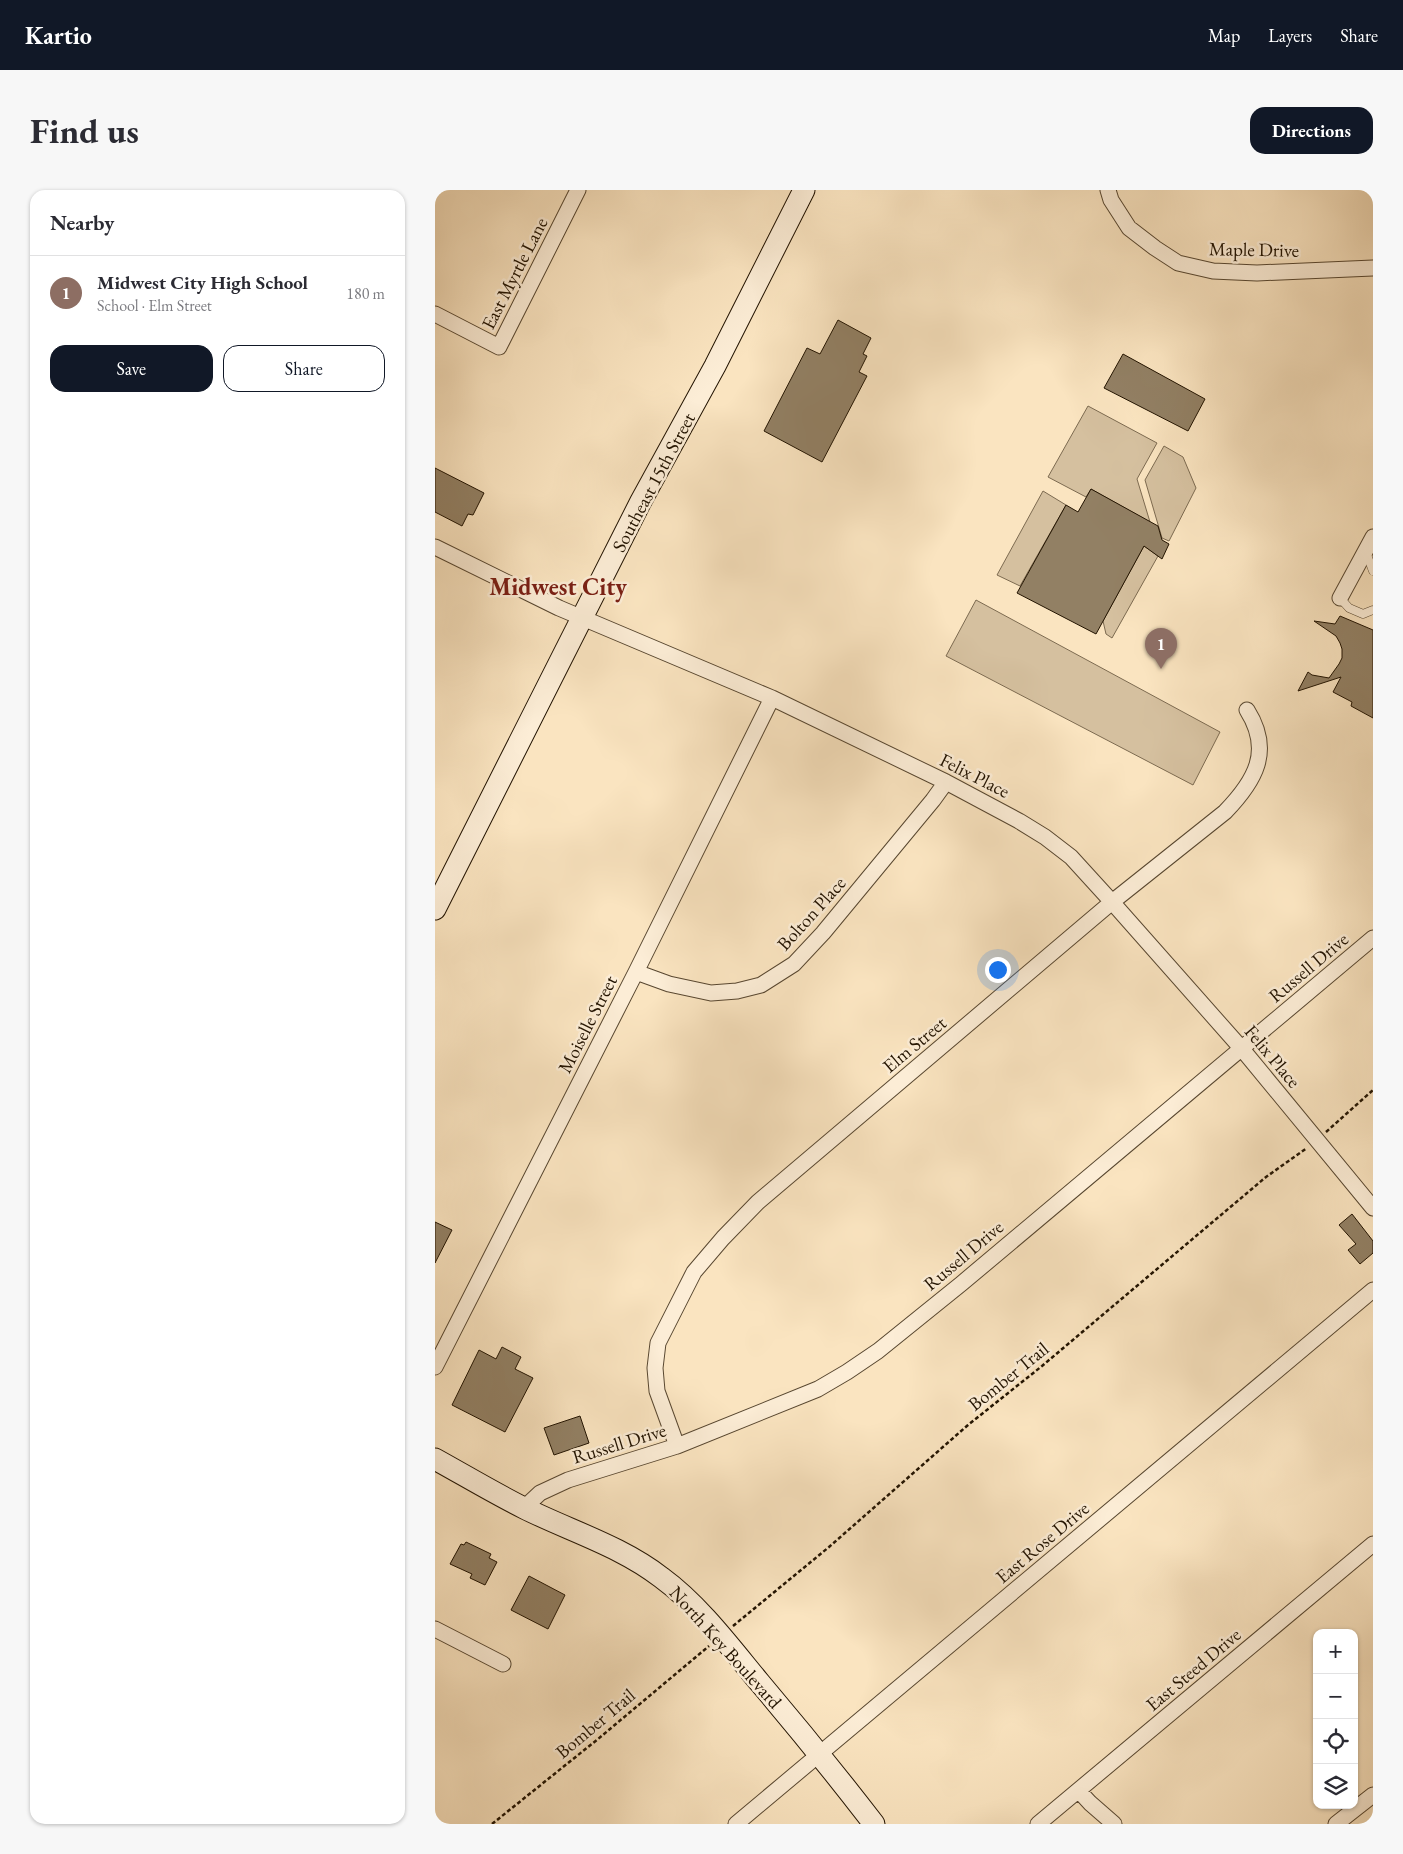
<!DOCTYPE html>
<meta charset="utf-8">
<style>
body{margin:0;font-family:"EB Garamond",serif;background:#f7f7f7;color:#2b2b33}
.controls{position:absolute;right:15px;bottom:15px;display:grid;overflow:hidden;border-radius:10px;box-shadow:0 1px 4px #0004}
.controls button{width:45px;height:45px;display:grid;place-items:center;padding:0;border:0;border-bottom:1px solid #e1e1e2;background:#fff;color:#2b2b33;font:25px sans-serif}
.you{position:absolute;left:562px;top:779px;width:18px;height:18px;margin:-12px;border:4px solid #fff;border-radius:50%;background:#1a73e8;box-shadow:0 0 0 8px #1a73e833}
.badge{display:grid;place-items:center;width:32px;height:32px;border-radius:50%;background:#111827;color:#fff;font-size:16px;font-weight:700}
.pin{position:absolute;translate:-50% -41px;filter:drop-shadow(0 1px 2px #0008)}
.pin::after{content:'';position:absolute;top:26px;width:18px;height:15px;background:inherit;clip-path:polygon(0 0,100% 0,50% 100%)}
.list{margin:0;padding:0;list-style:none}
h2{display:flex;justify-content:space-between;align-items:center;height:65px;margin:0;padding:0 20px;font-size:21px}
h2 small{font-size:16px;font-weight:400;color:#7c7c81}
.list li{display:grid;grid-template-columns:32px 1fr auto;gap:15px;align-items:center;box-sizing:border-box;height:75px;padding:0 20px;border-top:1px solid #e1e1e2}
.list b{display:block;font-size:19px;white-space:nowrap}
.list p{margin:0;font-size:16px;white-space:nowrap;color:#7c7c81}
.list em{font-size:16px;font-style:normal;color:#7c7c81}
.actions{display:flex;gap:10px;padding:15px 20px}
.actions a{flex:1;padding:11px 0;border:1px solid #111827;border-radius:15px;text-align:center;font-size:18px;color:#111827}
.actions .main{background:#111827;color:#fff}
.icon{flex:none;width:28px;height:28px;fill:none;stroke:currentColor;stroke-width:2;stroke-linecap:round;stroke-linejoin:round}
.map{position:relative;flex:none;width:938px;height:1634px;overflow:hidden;border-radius:15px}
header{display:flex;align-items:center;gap:30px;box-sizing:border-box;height:70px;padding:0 25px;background:#111827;color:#fff}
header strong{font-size:24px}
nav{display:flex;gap:28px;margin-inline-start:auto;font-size:18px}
.intro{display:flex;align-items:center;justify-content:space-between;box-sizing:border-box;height:120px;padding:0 30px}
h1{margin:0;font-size:35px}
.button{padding:12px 22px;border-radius:15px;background:#111827;color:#fff;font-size:18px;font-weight:700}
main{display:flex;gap:30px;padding:0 30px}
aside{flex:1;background:#fff;border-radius:15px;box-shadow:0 1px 4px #0004}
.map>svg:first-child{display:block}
.green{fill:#d5c09f;stroke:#7c6a50}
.building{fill:#928064;stroke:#221300}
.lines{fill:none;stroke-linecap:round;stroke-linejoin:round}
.lane-casing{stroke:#584730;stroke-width:9}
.street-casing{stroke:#584730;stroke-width:17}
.secondary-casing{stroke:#221300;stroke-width:23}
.path{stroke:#221300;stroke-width:2.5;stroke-dasharray:4 2.5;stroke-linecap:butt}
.lane{stroke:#fcedd6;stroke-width:8}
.street{stroke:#fcedd6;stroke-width:15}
.secondary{stroke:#fcedd6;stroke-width:21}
.labels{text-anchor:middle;stroke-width:5;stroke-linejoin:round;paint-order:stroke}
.street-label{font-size:19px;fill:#221300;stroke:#fcedd6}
.district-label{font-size:24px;font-weight:bold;fill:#7a1f14;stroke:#fcedd6}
</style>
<header>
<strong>Kartio</strong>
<nav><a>Map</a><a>Layers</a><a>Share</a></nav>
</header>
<div class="intro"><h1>Find us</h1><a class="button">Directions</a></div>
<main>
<aside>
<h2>Nearby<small></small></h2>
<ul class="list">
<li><span class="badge" style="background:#8d6e63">1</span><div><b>Midwest City High School</b><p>School · Elm Street</p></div><em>180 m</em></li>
</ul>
<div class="actions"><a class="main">Save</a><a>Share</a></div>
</aside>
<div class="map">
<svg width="938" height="1634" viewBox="0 0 938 1634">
<rect width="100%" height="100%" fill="#fae4c0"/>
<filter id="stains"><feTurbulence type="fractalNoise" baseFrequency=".004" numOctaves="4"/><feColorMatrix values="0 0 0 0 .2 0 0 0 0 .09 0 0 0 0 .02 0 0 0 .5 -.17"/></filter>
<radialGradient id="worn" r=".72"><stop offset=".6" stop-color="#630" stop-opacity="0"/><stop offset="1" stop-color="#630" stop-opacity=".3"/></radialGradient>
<path class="green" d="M 653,216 L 722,253 L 702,289 L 715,332 L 656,299 L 651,307 L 613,287 Z
M 729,256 L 748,267 L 761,298 L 734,351 L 727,348 L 710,290 Z
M 608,301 L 631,315 L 585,396 L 562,385 Z
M 709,356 L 723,366 L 677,448 L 671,444 L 668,431 Z
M 541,410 L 785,542 L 758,595 L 511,466 Z"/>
<path class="building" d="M 403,130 L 436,148 L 428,164 L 432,166 L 424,182 L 432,186 L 387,272 L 329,241 L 372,158 L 385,164 Z
M 688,164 L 770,209 L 753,241 L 669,198 Z
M 0,278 L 49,303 L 38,325 L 33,324 L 27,336 L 0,322 Z
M 656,299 L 723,336 L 727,350 L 734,354 L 727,369 L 709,356 L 661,444 L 582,403 L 631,315 L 643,322 Z
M 905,426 L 938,440 L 938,528 L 916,516 L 917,512 L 898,502 L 906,487 L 863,501 L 873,482 L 877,485 L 894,488 L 904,474 L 907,468 L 907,459 L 905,453 L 901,446 L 879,431 L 900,434 Z
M 917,1024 L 938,1051 L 938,1063 L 925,1074 L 913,1060 L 921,1054 L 904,1035 Z
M 0,1032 L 17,1040 L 0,1073 Z
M 67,1157 L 86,1167 L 80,1179 L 98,1188 L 70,1242 L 17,1215 L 44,1160 L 61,1169 Z
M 145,1226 L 154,1253 L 119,1265 L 109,1238 Z
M 31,1352 L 56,1364 L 54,1368 L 62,1372 L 50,1395 L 35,1388 L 37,1384 L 15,1374 L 26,1354 L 29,1355 Z
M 94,1386 L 130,1405 L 113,1439 L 76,1420 Z"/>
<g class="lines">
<defs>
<path id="lane" d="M 931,362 L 938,381
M 905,408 L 914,418 L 928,424 L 938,420"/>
<path id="street" d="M 673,0 L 676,10 L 694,38 L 720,58 L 743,73 L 778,81 L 822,83 L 938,78
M 0,124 L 64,157 L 143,0
M 0,357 L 124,418 L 337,508 L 511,592 L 584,631 L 610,647 L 636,667 L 677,712 L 807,859 L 938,1018
M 905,408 L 938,347
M 201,782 L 234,794 L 276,803 L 302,801 L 326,795 L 359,774 L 388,743 L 498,610 L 511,592
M 0,1177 L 201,782 L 337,508
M 242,1256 L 222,1201 L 220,1178 L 223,1153 L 259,1082 L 288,1048 L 323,1012 L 677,712 L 790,622 C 820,591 838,561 812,520
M 89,1318 L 105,1303 L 133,1290 L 242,1256 L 383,1199 L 412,1182 L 443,1161 L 526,1094 L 938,748
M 0,1439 L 68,1474
M 644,1601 L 655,1613 L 679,1634
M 301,1634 L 938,1100
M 603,1634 L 938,1354
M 901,1634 L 938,1605"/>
<path id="secondary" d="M 0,719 L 206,311 L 280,176 L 369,0
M 0,1269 C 29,1285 59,1303 89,1318 C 135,1341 186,1356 227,1388 C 264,1415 296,1458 325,1493 C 364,1539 402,1586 439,1634"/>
</defs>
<use href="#lane" class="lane-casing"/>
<use href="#street" class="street-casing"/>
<use href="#secondary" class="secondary-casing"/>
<path class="path" d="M 891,942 L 938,900
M 298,1436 L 394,1357 L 533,1235 L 607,1176 L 831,987 L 872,958
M 57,1634 L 163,1549 L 274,1456"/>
<use href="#lane" class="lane"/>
<use href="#street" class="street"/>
<use href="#secondary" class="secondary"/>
</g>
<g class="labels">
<g class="street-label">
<text transform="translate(819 59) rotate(1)" y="7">Maple Drive</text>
<text transform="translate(79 83) rotate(-63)" y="7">East Myrtle Lane</text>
<text transform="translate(218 292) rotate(-62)" y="7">Southeast 15th Street</text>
<text transform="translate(540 585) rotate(27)" y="7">Felix Place</text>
<text transform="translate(376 723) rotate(-48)" y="7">Bolton Place</text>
<text transform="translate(873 777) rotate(-40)" y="7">Russell Drive</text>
<text transform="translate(152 834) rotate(-63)" y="7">Moiselle Street</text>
<text transform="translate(479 854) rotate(-40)" y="7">Elm Street</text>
<text transform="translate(838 866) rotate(50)" y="7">Felix Place</text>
<text transform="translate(528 1065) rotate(-40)" y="7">Russell Drive</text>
<text transform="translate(573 1186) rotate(-39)" y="7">Bomber Trail</text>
<text transform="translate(184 1253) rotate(-17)" y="7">Russell Drive</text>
<text transform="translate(607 1352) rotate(-40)" y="7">East Rose Drive</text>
<text transform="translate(291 1457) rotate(48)" y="7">North Key Boulevard</text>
<text transform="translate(758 1479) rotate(-40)" y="7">East Steed Drive</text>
<text transform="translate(160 1533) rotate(-40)" y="7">Bomber Trail</text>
</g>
<g class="district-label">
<text x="123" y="405">Midwest City</text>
</g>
</g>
<rect width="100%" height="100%" filter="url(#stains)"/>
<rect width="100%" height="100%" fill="url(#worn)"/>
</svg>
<div class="controls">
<button>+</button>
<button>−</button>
<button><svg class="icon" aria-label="locate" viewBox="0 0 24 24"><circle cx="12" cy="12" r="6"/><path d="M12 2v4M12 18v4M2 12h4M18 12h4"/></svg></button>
<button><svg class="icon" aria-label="layers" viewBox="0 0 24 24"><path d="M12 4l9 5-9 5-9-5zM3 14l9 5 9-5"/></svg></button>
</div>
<div class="you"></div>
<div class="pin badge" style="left:726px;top:479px;background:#8d6e63">1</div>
</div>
</main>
